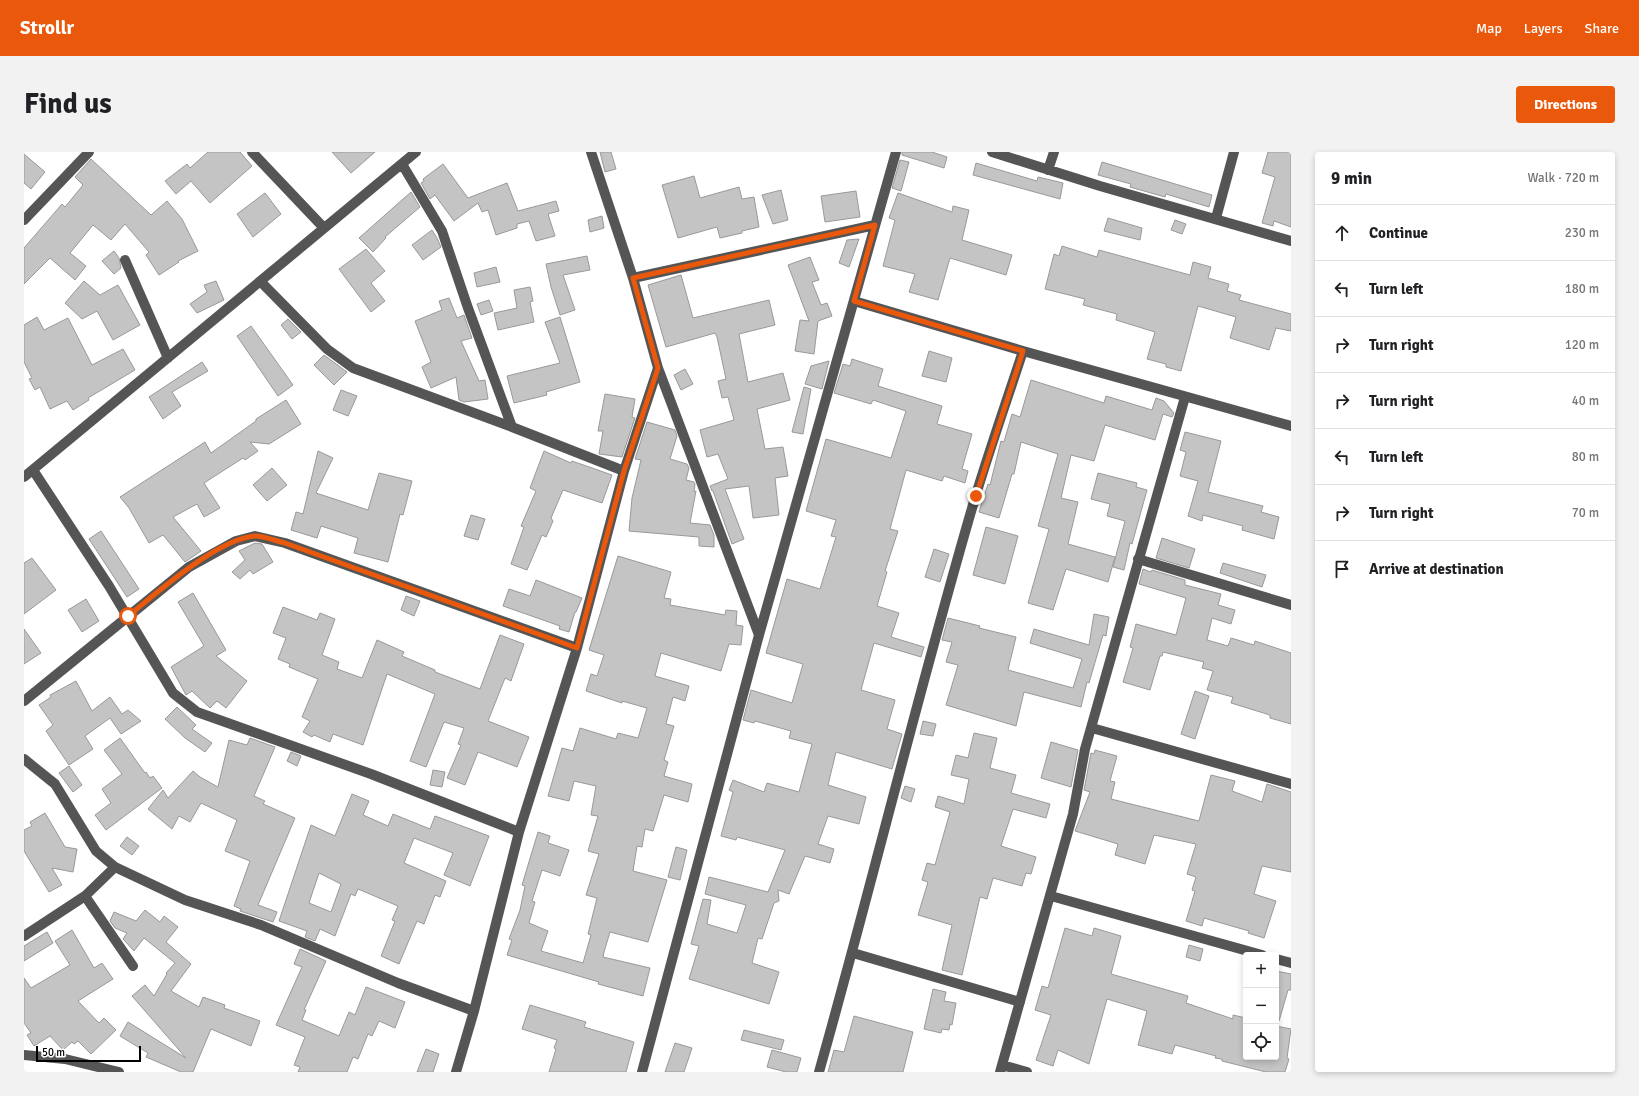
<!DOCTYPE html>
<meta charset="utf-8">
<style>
body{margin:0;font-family:Signika,sans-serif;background:#f2f2f2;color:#202124}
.controls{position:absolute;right:12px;bottom:12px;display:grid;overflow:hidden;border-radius:4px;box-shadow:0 2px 6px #0003}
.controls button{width:36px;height:36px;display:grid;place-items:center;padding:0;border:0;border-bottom:1px solid #e0e0e0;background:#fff;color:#202124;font:20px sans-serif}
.scale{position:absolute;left:12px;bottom:10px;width:105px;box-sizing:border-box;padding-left:4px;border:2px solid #000;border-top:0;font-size:11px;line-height:14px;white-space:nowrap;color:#000;-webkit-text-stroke:3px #fff;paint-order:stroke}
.stop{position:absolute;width:12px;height:12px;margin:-9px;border:3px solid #ea580c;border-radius:50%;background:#fff}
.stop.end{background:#ea580c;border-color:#fff;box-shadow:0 1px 4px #0008}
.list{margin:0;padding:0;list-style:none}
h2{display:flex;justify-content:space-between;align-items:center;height:52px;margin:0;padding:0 16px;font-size:17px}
h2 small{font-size:13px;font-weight:400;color:#757577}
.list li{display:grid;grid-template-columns:26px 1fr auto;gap:12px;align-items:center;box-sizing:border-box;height:56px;padding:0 16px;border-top:1px solid #e0e0e0}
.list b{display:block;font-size:15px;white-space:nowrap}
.list em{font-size:13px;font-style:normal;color:#757577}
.icon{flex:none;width:22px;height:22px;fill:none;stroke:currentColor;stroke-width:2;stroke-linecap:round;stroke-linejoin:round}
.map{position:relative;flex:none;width:1267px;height:920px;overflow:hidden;border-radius:4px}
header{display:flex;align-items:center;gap:24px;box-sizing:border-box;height:56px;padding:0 20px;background:#ea580c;color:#fff}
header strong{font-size:19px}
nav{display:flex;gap:22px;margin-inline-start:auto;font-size:14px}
.intro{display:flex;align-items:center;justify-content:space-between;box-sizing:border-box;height:96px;padding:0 24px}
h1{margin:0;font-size:28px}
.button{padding:10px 18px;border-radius:4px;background:#ea580c;color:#fff;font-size:14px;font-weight:700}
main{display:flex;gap:24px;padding:0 24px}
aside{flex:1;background:#fff;border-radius:4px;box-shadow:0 2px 6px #0003}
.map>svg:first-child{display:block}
.building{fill:#c4c4c4;stroke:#999;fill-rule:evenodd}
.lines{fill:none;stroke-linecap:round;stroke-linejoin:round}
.minor{stroke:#555;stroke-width:10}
.route{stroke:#ea580c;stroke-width:5}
</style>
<header>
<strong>Strollr</strong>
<nav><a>Map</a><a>Layers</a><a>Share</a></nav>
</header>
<div class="intro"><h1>Find us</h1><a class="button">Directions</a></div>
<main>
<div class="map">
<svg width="1267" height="920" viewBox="0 0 1267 920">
<rect width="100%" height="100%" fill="#fff"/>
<path class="building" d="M 184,0 L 216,0 L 228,14 L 186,51 L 167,29 L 152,42 L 141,29 L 163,12 L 166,16 Z
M 308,0 L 351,0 L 327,21 Z
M 576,0 L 587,0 L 592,17 L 581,20 Z
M 878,0 L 908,0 L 923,5 L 920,16 L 878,3 Z
M 1244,0 L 1267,0 L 1267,75 L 1250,69 L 1249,74 L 1238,71 L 1251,25 L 1238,21 Z
M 0,2 L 21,20 L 7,37 L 0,31 Z
M 67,7 L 127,63 L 143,49 L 158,67 L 174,99 L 154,109 L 155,110 L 135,123 L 122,103 L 125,100 L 101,72 L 87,88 L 69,73 L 46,101 L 62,114 L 51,128 L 26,106 L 0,132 L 0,96 L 38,52 L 41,55 L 59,33 L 51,25 Z
M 876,8 L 885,10 L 877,39 L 868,36 Z
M 1078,10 L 1188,43 L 1185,55 L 1142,42 L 1141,45 L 1106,35 L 1107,32 L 1074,23 Z
M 952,11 L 1013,29 L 1014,25 L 1039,31 L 1036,47 L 949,23 Z
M 419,12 L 444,46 L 483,31 L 494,59 L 532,49 L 535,59 L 524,62 L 531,84 L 512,89 L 505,69 L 493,72 L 493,76 L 472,83 L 464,58 L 458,60 L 454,51 L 430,69 L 411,43 L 406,47 L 397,31 L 400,29 L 399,27 Z
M 670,24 L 676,46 L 715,35 L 718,47 L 730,45 L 735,75 L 718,79 L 718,81 L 696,86 L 693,75 L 654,86 L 638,33 Z
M 757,38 L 764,68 L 749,72 L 738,43 Z
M 832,39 L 836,65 L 801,70 L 797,44 Z
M 387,40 L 396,55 L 361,85 L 362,86 L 349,100 L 335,86 Z
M 241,41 L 257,62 L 229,85 L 213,62 Z
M 874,41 L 928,60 L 929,54 L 945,58 L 938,88 L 988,103 L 982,123 L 926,106 L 914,148 L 885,140 L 891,122 L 859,114 L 871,68 L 865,66 Z
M 578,64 L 580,76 L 566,80 L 564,68 Z
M 1084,66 L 1118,76 L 1116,88 L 1080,79 Z
M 1151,68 L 1162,72 L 1158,82 L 1147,78 Z
M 408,78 L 413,86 L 417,95 L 399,108 L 388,93 Z
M 835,87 L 825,115 L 815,111 L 823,88 Z
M 1038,94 L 1073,105 L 1075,98 L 1166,123 L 1169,110 L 1187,115 L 1184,126 L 1205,132 L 1203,139 L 1217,143 L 1215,148 L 1267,162 L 1267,179 L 1252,176 L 1245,198 L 1206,186 L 1212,165 L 1174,154 L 1157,219 L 1142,215 L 1142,212 L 1123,207 L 1131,180 L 1092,168 L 1093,162 L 1059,153 L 1061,147 L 1021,137 L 1030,102 L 1035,104 Z
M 342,97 L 361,119 L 347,131 L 361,149 L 347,160 L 315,117 Z
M 90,99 L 95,106 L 97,116 L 90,122 L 78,109 Z
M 563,104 L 566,118 L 539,123 L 551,158 L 536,163 L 527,135 L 522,112 Z
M 786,105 L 795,128 L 788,130 L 797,153 L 803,151 L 808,164 L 794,169 L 790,202 L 771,199 L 776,168 L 785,169 L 764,113 Z
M 472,115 L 476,130 L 453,135 L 450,121 Z
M 657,123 L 669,166 L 745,148 L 751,173 L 715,182 L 724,230 L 759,221 L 766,248 L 733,257 L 741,297 L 759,295 L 764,324 L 751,326 L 755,363 L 729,366 L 725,334 L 701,337 L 720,387 L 708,392 L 689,339 L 688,339 L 686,334 L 704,327 L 694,302 L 683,305 L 676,278 L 710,268 L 704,245 L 698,246 L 694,229 L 702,227 L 693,185 L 691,181 L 642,195 L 624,133 Z
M 60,129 L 76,143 L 94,133 L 116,173 L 89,188 L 73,159 L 58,167 L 41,151 Z
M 192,129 L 200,148 L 173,161 L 166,152 L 183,140 L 180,133 Z
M 506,135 L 509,149 L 506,150 L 510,170 L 474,178 L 470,161 L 493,156 L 490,138 Z
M 425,146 L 433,166 L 440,163 L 448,186 L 437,189 L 455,229 L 461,228 L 464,247 L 440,250 L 435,248 L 432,225 L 407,236 L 398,215 L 407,210 L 391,169 L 418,158 L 415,149 Z
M 465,148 L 469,159 L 457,163 L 453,152 Z
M 13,165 L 20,178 L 44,166 L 68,213 L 99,197 L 111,218 L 64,246 L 65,248 L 49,258 L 43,249 L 26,257 L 16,235 L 11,238 L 5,227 L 8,226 L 0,210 L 0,173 Z
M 536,165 L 556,230 L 522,240 L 523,243 L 490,251 L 483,224 L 536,211 L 521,170 Z
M 264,167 L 277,180 L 268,187 L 257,173 Z
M 227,174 L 269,233 L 254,244 L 213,184 Z
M 905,199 L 928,206 L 922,230 L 898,224 Z
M 300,203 L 323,220 L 310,233 L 290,213 Z
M 828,207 L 859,217 L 854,234 L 918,254 L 913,272 L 948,282 L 938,317 L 944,319 L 941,331 L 920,324 L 918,329 L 882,318 L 866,377 L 874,379 L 861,419 L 863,420 L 853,454 L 875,461 L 867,485 L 900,495 L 897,505 L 850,491 L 837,538 L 871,548 L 863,577 L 878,582 L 868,617 L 812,600 L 804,633 L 842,645 L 835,672 L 804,664 L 794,692 L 810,697 L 806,711 L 781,704 L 765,742 L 754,738 L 755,749 L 750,751 L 738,787 L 734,786 L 728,811 L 755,820 L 745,852 L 665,827 L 675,794 L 667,792 L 679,747 L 687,748 L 683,772 L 713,781 L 722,753 L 681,742 L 685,725 L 744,740 L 761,698 L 713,685 L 712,688 L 697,684 L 709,640 L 705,638 L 709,628 L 740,640 L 743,631 L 775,640 L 788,592 L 765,586 L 767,579 L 731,569 L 730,571 L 719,568 L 727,538 L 768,551 L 779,512 L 742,501 L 763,427 L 796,437 L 812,385 L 807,384 L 812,368 L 782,359 L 802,287 L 867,306 L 882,259 L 849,248 L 847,252 L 810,241 L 819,212 L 826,214 Z
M 805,209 L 798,237 L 781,232 L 787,214 Z
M 178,210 L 184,219 L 148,240 L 157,254 L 139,267 L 125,245 Z
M 661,217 L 669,232 L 657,238 L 650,223 Z
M 1007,228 L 1080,251 L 1082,244 L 1128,258 L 1132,246 L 1140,249 L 1150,261 L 1148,265 L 1139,262 L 1131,288 L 1081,273 L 1070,309 L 1047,303 L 1037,346 L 1054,350 L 1044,392 L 1091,405 L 1084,430 L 1042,417 L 1029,458 L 1004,451 L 1025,377 L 1014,374 L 1034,302 L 997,290 L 990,322 L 988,322 L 975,366 L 955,360 L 964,332 L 966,333 L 977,289 L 980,290 L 988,262 L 996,265 Z
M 780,235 L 787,237 L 779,282 L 768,280 Z
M 317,238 L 333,244 L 324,264 L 309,258 Z
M 581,242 L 611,247 L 608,265 L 611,266 L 598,305 L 575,302 L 579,279 L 574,279 Z
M 262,248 L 277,272 L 245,292 L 226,290 L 234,299 L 221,308 L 219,306 L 180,331 L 196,356 L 180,365 L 173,352 L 149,365 L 177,399 L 161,410 L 139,383 L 125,391 L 105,356 L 96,345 L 181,290 L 187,301 L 232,269 L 232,267 Z
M 623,270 L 651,278 L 653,284 L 646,307 L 663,312 L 665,316 L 662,328 L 670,330 L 671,332 L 670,340 L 672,339 L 666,371 L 686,373 L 690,383 L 690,395 L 675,394 L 675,385 L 605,379 L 608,346 L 617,308 L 611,307 Z
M 1161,280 L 1197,289 L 1184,340 L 1239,354 L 1237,360 L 1255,365 L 1250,387 L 1218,378 L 1219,374 L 1179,363 L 1178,369 L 1164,364 L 1174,329 L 1156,324 L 1162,300 L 1156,298 Z
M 294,299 L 309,306 L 292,341 L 344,358 L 355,321 L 388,329 L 379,363 L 376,362 L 364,410 L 330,401 L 334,386 L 297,374 L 293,386 L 267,378 L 272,360 L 279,362 Z
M 520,299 L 547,311 L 548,309 L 588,323 L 578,351 L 539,338 L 527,366 L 529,369 L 522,385 L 518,383 L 503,418 L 487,412 L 500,375 L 497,374 L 512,339 L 506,336 Z
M 248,316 L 263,333 L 243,349 L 229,333 Z
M 1074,321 L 1113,331 L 1112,335 L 1123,338 L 1108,392 L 1106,391 L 1100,418 L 1089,415 L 1101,369 L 1083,364 L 1086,352 L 1067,347 Z
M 447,363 L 461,367 L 454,388 L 440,384 Z
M 962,375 L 994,384 L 981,432 L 949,423 Z
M 77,379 L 115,437 L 103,445 L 65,387 Z
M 1138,386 L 1171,397 L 1165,416 L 1132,406 Z
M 231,391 L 238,392 L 249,410 L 229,422 L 226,418 L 216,427 L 208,420 L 221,408 L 215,399 Z
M 910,397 L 925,402 L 916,430 L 901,425 Z
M 594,404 L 647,420 L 640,446 L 647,447 L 646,453 L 701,463 L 702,458 L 713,459 L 712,473 L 719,474 L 717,493 L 705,492 L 697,519 L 637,501 L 631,524 L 665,534 L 661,549 L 649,545 L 642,572 L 650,574 L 640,608 L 644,610 L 640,624 L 668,632 L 664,650 L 640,643 L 629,679 L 621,677 L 618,695 L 613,694 L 609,719 L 643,728 L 624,790 L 586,780 L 580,800 L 579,805 L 626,816 L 619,844 L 574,832 L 575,830 L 483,803 L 488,788 L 485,787 L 496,758 L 501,734 L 498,733 L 514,680 L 526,684 L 524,691 L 545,698 L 536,724 L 518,718 L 508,749 L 511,750 L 505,771 L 524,779 L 517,799 L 559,811 L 567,783 L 564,782 L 573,746 L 562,743 L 575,702 L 564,699 L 574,664 L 567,663 L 572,634 L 550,629 L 545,649 L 524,644 L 538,596 L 549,599 L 556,576 L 592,587 L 594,581 L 614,586 L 623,556 L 598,549 L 598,551 L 562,539 L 567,522 L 573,524 L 580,503 L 565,498 Z
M 8,406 L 32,438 L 0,462 L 0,411 Z
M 1199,411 L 1242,423 L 1238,435 L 1196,421 Z
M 1119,417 L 1127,420 L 1128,418 L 1161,428 L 1161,433 L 1197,442 L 1194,453 L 1211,458 L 1207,472 L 1188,466 L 1183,488 L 1204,494 L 1207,486 L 1230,493 L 1231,489 L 1267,501 L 1267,572 L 1246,566 L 1246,563 L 1207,551 L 1209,545 L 1183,538 L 1189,519 L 1178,516 L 1180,510 L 1139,500 L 1138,504 L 1136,504 L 1126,538 L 1099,530 L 1109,496 L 1106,495 L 1112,472 L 1152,483 L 1162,446 L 1115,432 Z
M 512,428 L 558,446 L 552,460 L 551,460 L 545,480 L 535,477 L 536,474 L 479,454 L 485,437 L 506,444 Z
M 169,441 L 202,498 L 192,504 L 223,529 L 202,556 L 193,549 L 186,556 L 168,539 L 162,543 L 147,515 L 180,494 L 154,450 Z
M 382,444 L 396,449 L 390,464 L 377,458 Z
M 62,447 L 75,469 L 58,480 L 44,458 Z
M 259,455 L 293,468 L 296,461 L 311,467 L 298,503 L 315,510 L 313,517 L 338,526 L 353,488 L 380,500 L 378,504 L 411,518 L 411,520 L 456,537 L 476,483 L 500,492 L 487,529 L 481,526 L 464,569 L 505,585 L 493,615 L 454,600 L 441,633 L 423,626 L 437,593 L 434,592 L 440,576 L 420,570 L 402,615 L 386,609 L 411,542 L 363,522 L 339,593 L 309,582 L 306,590 L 290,583 L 288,585 L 279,580 L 286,569 L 278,565 L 294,527 L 265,515 L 266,512 L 254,507 L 262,486 L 249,481 Z
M 1070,462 L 1085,465 L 1082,484 L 1079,483 L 1065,531 L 1063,530 L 1057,555 L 1000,540 L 992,574 L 922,553 L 934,513 L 922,510 L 928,490 L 918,488 L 924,466 L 956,474 L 955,476 L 992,485 L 984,518 L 1049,536 L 1058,507 L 1006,491 L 1010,477 L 1065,493 Z
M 0,477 L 17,501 L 0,512 Z
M 52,529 L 68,559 L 86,545 L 98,562 L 104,558 L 117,569 L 97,582 L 86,566 L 61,584 L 69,597 L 45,613 L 22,579 L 29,573 L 15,553 L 27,545 L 26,543 Z
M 1171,539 L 1185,544 L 1171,587 L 1157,582 Z
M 153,555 L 172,573 L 168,577 L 188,591 L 181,600 L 161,586 L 141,567 Z
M 899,569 L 912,572 L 909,584 L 896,582 Z
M 950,581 L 973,586 L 966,616 L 992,623 L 987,641 L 1026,652 L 1022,666 L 989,657 L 977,694 L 1012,705 L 1007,722 L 1002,721 L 998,734 L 969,726 L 963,747 L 956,745 L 938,823 L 918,818 L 928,773 L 894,763 L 904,730 L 898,728 L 903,711 L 911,713 L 926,660 L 911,655 L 914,644 L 940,652 L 945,627 L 927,623 L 932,603 L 944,606 Z
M 96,586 L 121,621 L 122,620 L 126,626 L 129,624 L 138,636 L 82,678 L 71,663 L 87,651 L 78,637 L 98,622 L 80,598 Z
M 226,586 L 251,595 L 230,644 L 241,649 L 239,652 L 271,666 L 234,753 L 253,760 L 249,770 L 216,759 L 217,757 L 210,754 L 226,709 L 201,699 L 213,668 L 177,651 L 166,670 L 155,664 L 148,677 L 124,657 L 139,638 L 144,646 L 169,619 L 176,625 L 194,635 L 205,588 L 223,593 Z
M 1027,590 L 1054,598 L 1047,635 L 1017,626 Z
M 1071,598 L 1093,604 L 1086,629 L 1091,630 L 1087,647 L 1175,669 L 1187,623 L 1211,629 L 1208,639 L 1238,650 L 1243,632 L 1267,640 L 1267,720 L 1238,714 L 1230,742 L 1252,749 L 1240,786 L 1224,781 L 1225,779 L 1180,766 L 1178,774 L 1162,769 L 1171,739 L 1168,738 L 1172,725 L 1163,722 L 1172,692 L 1130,683 L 1121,712 L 1091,703 L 1094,692 L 1051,679 L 1066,640 L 1060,638 L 1067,601 L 1070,602 Z
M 267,600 L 277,604 L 273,614 L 263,609 Z
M 45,614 L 58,633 L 49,640 L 35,621 Z
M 409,618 L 421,620 L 418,635 L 406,633 Z
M 881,634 L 891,637 L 887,650 L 877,646 Z
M 328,642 L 345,649 L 339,663 L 364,674 L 369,662 L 406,677 L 411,664 L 465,684 L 446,734 L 420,723 L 429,701 L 390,686 L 380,711 L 422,729 L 416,745 L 411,743 L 400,772 L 393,769 L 375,812 L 357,804 L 371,769 L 368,768 L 374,754 L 334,737 L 331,744 L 327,742 L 311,784 L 296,777 L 291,789 L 281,785 L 283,779 L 255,769 L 287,673 L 311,684 ZM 295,721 L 317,732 L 307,760 L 285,751 Z
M 21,661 L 41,695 L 53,697 L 49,720 L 28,716 L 38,733 L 25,740 L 0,699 L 0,678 L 8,674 L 6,670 Z
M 103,685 L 115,694 L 108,703 L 96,694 Z
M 652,695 L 663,698 L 656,728 L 644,725 Z
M 121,758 L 136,770 L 140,764 L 154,775 L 142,790 L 167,812 L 147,839 L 175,855 L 179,845 L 201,853 L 200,856 L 236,869 L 227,894 L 187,877 L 169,920 L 157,920 L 122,905 L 124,901 L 96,884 L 104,870 L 162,906 L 108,844 L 121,833 L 130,844 L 143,822 L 142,821 L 151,811 L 120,786 L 110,799 L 99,787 L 103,781 L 91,776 L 86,769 L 90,760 L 112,769 Z
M 1041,776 L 1068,784 L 1070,776 L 1097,784 L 1087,822 L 1164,844 L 1162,851 L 1209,867 L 1209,863 L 1222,866 L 1222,905 L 1252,905 L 1252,874 L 1267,877 L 1263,906 L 1265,907 L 1261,920 L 1242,920 L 1198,909 L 1198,907 L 1191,906 L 1192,904 L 1151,893 L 1148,902 L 1114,893 L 1123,859 L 1083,847 L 1065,912 L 1034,898 L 1029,914 L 1012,908 L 1027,863 L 1011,858 L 1018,834 L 1024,836 Z
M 48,778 L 70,816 L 78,811 L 89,827 L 54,849 L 75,871 L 80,866 L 92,878 L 67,902 L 54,889 L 50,892 L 48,890 L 39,898 L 26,884 L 10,894 L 3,883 L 7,881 L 0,871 L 0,826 L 7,836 L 46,813 L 31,789 Z
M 23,780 L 29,791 L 0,809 L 0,794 Z
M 1165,793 L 1179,797 L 1176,809 L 1162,805 Z
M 276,797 L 302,809 L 280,858 L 282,858 L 278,868 L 315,884 L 325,860 L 331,863 L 342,835 L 381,850 L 371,876 L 355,869 L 348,884 L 344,882 L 334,907 L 329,905 L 323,920 L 274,920 L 276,915 L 270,913 L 281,885 L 252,873 L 278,815 L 270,812 Z
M 1252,819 L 1267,822 L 1267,838 L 1264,838 L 1255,869 L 1252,869 Z
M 909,837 L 922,840 L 920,849 L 932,851 L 928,873 L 926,872 L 925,878 L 918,877 L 917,881 L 900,877 Z
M 506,853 L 562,870 L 560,875 L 610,890 L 602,920 L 525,920 L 532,897 L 530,896 L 533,888 L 498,877 Z
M 830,864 L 889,880 L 879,920 L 804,920 L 810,898 L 820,900 Z
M 720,878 L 760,888 L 757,898 L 717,888 Z
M 651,891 L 668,896 L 660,920 L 641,920 Z
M 402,897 L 415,902 L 409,920 L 393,920 Z
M 748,898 L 777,906 L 773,920 L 762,920 L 743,915 Z"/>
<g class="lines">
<path class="minor" d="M 228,0 L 300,76
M 567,0 L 609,126 L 634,216 L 735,483
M 968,0 L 1076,34 L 1267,89
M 378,12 L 418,79 L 444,156 L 488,275
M 1024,18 L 1030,0
M 1192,66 L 1210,0
M 0,68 L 65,0
M 101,108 L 144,206
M 609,126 L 851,73
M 237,130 L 303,197 L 329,216 L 488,275 L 600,319
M 830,149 L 999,199 L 1267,274
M 9,318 L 85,434 L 149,541 L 173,560 L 347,622 L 495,680
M 0,325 L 392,0
M 1114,407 L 1267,453
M 0,549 L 165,415 L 212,389 L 231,384 L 261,391 L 553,496
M 1068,576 L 1267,632
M 0,607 L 31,632 L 72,699 L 91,715 L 161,748 L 237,773 L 374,831 L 450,859 L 432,920
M 61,744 L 109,814
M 1027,744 L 1238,803
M 0,784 L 61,744 L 91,715
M 829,801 L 996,850
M 1252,807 L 1267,811
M 450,859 L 495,680 L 553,496 L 600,319 L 634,216
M 0,903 L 41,907 L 95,920
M 978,913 L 1003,920
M 618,920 L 735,483 L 872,0
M 795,920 C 849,729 895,536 951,346 C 966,296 983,248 999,199
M 976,920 L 1049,662 L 1061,597 L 1161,245"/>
</g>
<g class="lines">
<path class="route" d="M 104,464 C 133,441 193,387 231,384 C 240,384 252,389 261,391 L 553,496 L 600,319 L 634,216 L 609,126 L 851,73 L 830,149 L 999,199 L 952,344"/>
</g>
</svg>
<div class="controls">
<button>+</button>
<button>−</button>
<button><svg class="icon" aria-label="locate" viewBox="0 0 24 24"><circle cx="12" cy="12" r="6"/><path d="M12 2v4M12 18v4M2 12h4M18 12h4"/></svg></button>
</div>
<div class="scale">50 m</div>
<div class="stop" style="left:104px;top:464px"></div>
<div class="stop end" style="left:952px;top:344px"></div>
</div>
<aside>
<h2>9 min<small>Walk · 720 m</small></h2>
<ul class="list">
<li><svg class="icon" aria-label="ahead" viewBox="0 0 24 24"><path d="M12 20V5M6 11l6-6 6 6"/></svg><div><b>Continue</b></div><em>230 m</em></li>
<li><svg class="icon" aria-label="left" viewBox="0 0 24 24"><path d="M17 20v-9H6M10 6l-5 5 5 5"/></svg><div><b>Turn left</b></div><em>180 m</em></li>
<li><svg class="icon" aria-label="right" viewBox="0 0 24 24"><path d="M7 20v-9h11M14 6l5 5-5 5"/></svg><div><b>Turn right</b></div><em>120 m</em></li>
<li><svg class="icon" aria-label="right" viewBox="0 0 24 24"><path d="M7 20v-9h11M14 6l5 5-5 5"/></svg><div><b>Turn right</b></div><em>40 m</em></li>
<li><svg class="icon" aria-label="left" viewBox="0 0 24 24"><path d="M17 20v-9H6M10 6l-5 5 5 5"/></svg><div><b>Turn left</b></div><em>80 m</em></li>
<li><svg class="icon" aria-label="right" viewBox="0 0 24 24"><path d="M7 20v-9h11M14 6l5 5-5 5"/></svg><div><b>Turn right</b></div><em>70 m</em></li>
<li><svg class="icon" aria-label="arrive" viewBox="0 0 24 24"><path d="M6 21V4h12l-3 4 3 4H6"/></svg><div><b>Arrive at destination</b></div></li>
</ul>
</aside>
</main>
